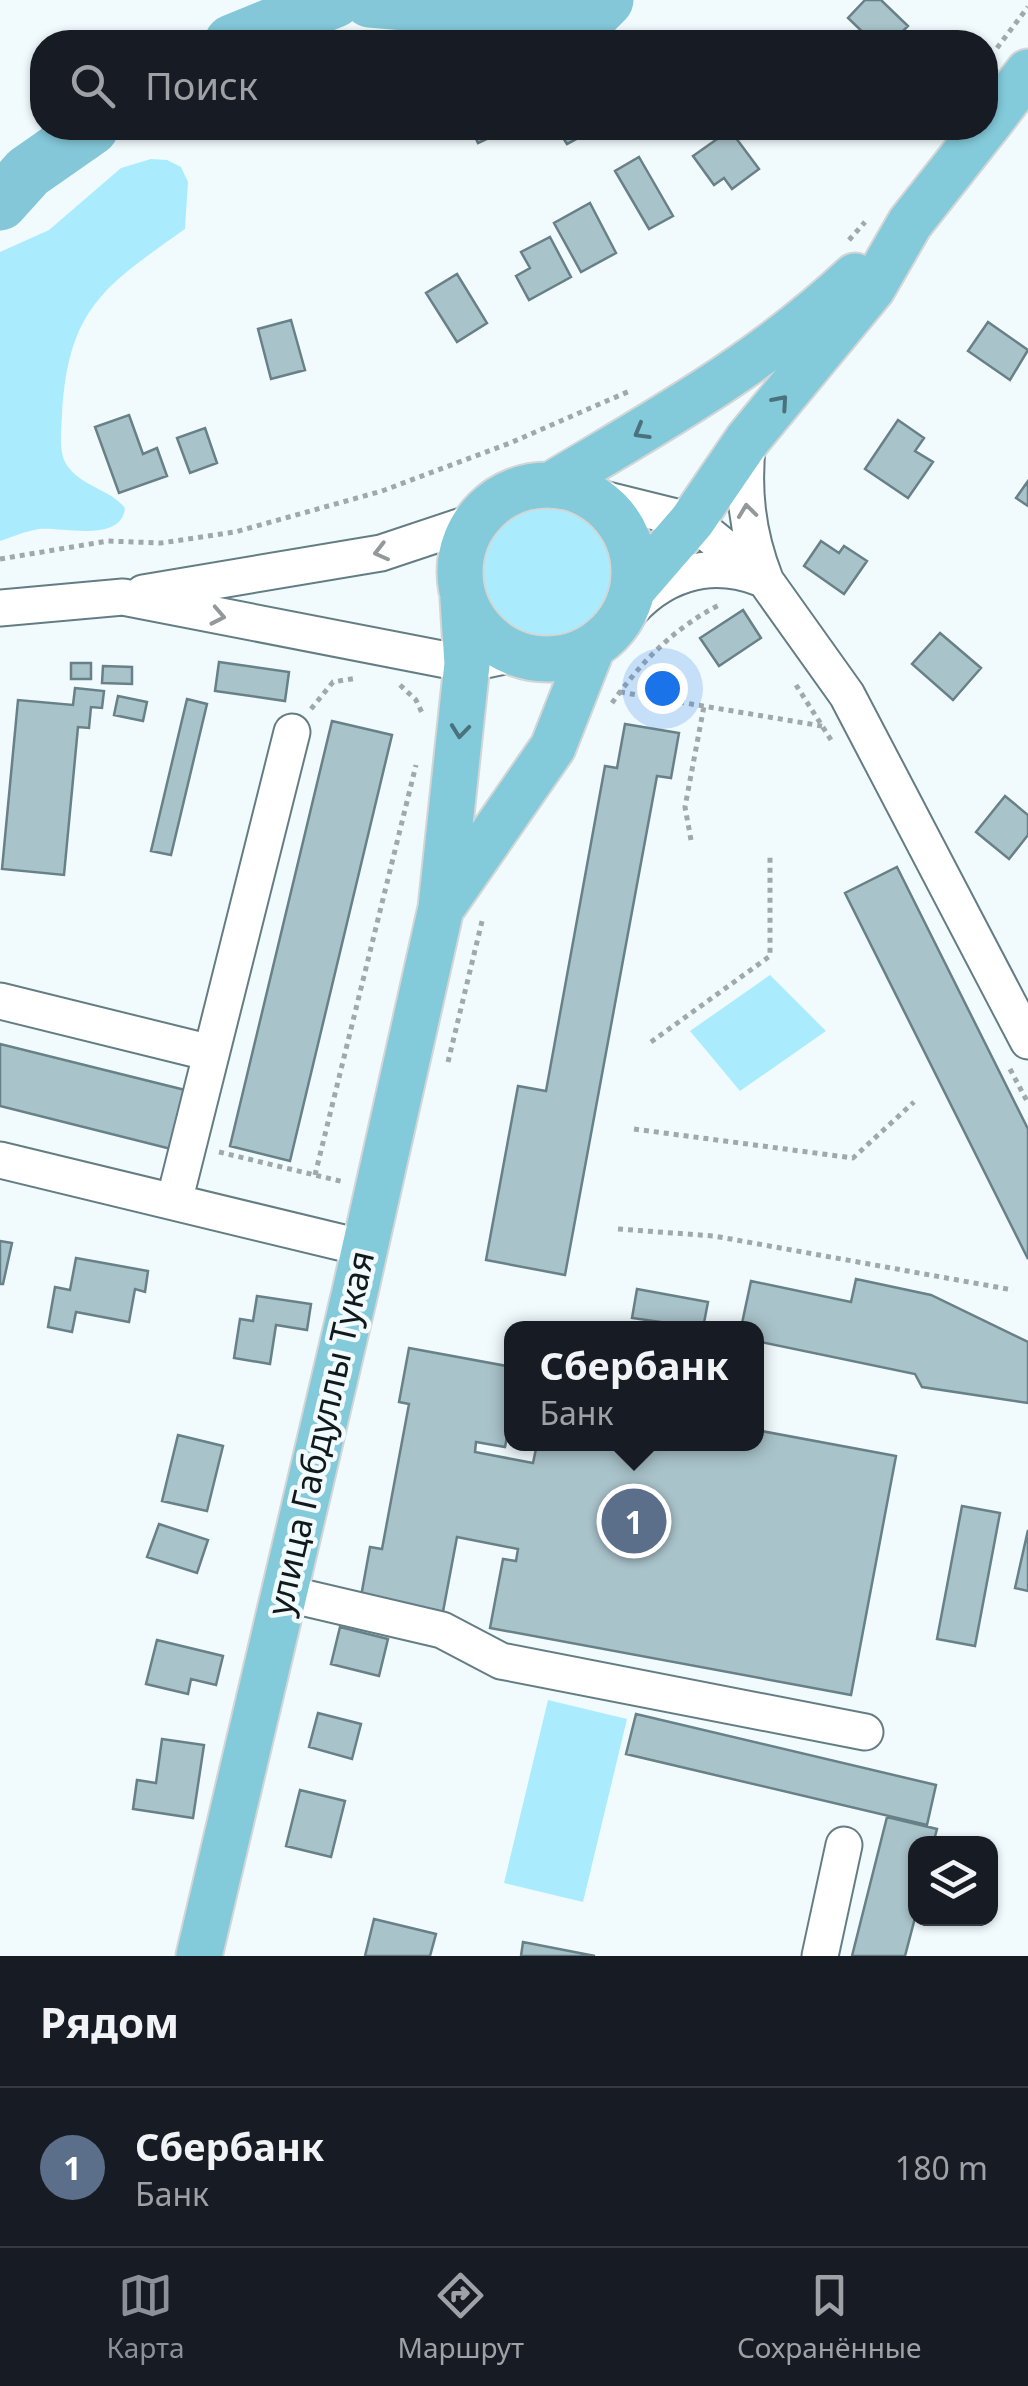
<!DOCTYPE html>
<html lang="ru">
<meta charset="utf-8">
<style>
body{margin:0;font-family:"Noto Sans",sans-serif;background:#20242c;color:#f1f3f6}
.controls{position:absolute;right:30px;bottom:30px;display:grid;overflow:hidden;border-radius:20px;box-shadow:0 2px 8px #0004}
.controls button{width:90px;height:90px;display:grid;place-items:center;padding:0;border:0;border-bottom:2px solid #363941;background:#171b24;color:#f1f3f6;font:50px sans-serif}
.you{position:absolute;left:662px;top:688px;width:35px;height:35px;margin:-25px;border:8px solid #fff;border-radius:50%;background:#1a73e8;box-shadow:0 0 0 15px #1a73e833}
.badge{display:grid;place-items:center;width:65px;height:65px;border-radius:50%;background:#8c9099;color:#fff;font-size:32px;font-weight:700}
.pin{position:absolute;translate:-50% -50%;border:5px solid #fff;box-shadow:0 2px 10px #0006}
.popup{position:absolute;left:504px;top:1321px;width:260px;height:130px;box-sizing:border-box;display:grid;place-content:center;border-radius:20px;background:#171b24;filter:drop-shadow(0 2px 8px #0005);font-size:32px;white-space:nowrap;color:#9ea1a6}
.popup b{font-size:38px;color:#f1f3f6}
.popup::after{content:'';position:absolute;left:50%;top:100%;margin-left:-20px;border:20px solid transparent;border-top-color:#171b24}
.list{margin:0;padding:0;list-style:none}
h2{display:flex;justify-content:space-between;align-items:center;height:130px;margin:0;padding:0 40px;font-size:42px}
h2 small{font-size:32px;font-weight:400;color:#9ea1a6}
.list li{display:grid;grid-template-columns:65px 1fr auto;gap:30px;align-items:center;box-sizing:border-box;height:160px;padding:0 40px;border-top:2px solid #363941}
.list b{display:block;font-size:38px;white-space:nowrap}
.list p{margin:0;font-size:32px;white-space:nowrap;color:#9ea1a6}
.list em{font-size:32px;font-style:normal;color:#9ea1a6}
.icon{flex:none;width:55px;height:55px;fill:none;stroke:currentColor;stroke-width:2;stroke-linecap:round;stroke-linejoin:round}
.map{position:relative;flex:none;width:1028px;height:1956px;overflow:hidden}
.search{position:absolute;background:#171b24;box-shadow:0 2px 8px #0004;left:30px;right:30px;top:30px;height:110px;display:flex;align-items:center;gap:25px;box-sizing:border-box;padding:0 35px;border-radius:40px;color:#9ea1a6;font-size:38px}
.sheet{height:290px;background:#171b24}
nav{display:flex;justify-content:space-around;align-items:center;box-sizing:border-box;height:140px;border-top:2px solid #363941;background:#171b24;font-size:28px;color:#9ea1a6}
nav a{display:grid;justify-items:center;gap:5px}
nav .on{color:#8c9099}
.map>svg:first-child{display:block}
.green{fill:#aaecfe}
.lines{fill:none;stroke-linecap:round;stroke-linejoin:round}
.river{stroke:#83c7d8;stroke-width:55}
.building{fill:#a9c3ca;stroke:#688087;stroke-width:2.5}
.minor-casing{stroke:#647d84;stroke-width:39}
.major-casing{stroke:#d4d6d6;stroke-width:49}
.path{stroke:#9fa9ac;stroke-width:5;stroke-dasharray:5 5;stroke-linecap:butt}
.minor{stroke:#fff;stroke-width:35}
.major{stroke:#83cada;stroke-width:45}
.oneway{stroke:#4a727c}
.oneway2{stroke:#939899}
.labels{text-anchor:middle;stroke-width:9;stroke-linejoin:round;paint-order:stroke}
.street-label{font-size:35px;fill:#101a1d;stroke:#f1fbfe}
</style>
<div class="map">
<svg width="1028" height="1956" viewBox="0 0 1028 1956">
<rect width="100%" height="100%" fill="#f1fbfe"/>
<path class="green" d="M 151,159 L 167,160 L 181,167 L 188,182 L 185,229 C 103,287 68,309 62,416 C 61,433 58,455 69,468 C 84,487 111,490 125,508 C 122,543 62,527 39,529 C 26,531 12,537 0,541 L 0,252 L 49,230 L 121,168 Z
M480 569a67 67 0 1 1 134 0a67 67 0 1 1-134 0Z
M 770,975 L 826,1031 L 740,1091 L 690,1031 Z
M 548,1700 L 627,1719 L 583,1902 L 504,1883 Z"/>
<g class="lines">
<path class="river" d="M 370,0 L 442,6 L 535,25 L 596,10 L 606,0
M 232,42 L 335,0
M 0,203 L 28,172 L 91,128"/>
</g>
<path class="building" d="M 865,0 L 881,0 L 908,26 L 892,42 L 873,42 L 848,18 Z
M 471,128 L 505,128 L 506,130 L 478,143 Z
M 557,128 L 589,128 L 591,131 L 567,144 Z
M 730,130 L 759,169 L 732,189 L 724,178 L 714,185 L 693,156 Z
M 639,157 L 673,216 L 649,229 L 615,171 Z
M 590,203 L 616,253 L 581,272 L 554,223 Z
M 550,237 L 571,277 L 529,300 L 516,276 L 530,268 L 521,252 Z
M 457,274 L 487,323 L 457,342 L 426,293 Z
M 291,320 L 305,370 L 271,379 L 258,329 Z
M 988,322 L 1028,350 L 1010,380 L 968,351 Z
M 129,415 L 143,454 L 157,448 L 167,476 L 119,493 L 95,427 Z
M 898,420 L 924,438 L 915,451 L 933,462 L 908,498 L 865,469 Z
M 205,428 L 217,463 L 190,473 L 177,438 Z
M 1028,481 L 1028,506 L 1016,498 Z
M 821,541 L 839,553 L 844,546 L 867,561 L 844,594 L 804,566 Z
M 743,610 L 761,638 L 719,666 L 700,638 Z
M 940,633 L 981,668 L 953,700 L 912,664 Z
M 219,662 L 289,672 L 285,701 L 215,691 Z
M 71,663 L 91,663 L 91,679 L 71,679 Z
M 103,666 L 132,667 L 132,684 L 102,683 Z
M 75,688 L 104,691 L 102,708 L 91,707 L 89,728 L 78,727 L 64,875 L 2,869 L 18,700 L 73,705 Z
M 118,696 L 147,702 L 143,721 L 114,715 Z
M 187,699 L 207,704 L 171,855 L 151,851 Z
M 332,721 L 392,735 L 290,1161 L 230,1146 Z
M 625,724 L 679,733 L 671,778 L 657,776 L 565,1275 L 486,1260 L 518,1086 L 546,1091 L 605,766 L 617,768 Z
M 1005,796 L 1028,815 L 1028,835 L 1009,859 L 976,832 Z
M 897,867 L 1028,1129 L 1028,1259 L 845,893 Z
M 0,1044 L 185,1090 L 171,1149 L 0,1106 Z
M 0,1241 L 12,1243 L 3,1284 L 0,1284 Z
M 76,1258 L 148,1271 L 145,1292 L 135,1289 L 129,1322 L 76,1312 L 72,1332 L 48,1327 L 55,1287 L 70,1290 Z
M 856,1279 L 931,1295 L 1028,1342 L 1028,1403 L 922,1387 L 915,1374 L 756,1341 L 756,1328 L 741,1328 L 751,1281 L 851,1302 Z
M 637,1289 L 708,1302 L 703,1328 L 632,1318 Z
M 257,1296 L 311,1304 L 307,1330 L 276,1325 L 270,1364 L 234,1358 L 240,1319 L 253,1321 Z
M 409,1348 L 512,1367 L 512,1411 L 505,1447 L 476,1442 L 475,1452 L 533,1463 L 537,1444 L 756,1444 L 756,1430 L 896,1456 L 851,1695 L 490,1628 L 503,1559 L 516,1561 L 518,1549 L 457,1537 L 442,1617 L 360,1602 L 370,1547 L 382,1549 L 409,1404 L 399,1402 Z
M 178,1435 L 223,1446 L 207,1511 L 162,1501 Z
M 962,1506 L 1000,1513 L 975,1646 L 937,1639 Z
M 159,1524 L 208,1540 L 197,1573 L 147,1557 Z
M 1028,1530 L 1028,1591 L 1015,1588 Z
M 340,1627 L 388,1639 L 379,1676 L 331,1664 Z
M 157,1640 L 223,1656 L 216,1685 L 191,1679 L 188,1694 L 146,1684 Z
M 318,1713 L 361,1724 L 352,1759 L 309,1747 Z
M 636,1714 L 936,1785 L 927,1825 L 626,1754 Z
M 162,1739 L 204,1745 L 193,1818 L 133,1809 L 137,1780 L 156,1783 Z
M 300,1790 L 345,1801 L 331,1857 L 286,1846 Z
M 887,1817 L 937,1829 L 933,1844 L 916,1844 L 916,1914 L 905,1956 L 852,1956 Z
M 374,1919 L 436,1934 L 430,1956 L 365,1956 Z
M 523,1942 L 595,1956 L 521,1956 Z"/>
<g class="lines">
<defs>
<path id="minor" d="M 748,439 C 742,489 747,533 765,579
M 591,496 L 692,521 L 765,580 L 847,695 L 1028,1041
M 143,593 L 381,553 L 474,522
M 0,608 L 123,597 L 467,664 L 514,654
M 625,617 C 659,575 708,558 760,578
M 0,1001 L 211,1053
M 0,1160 L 364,1248
M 174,1202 L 292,732
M 284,1593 L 442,1630 L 501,1661 L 865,1732
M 820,1956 L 844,1845"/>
<path id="major" d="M 986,127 L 1028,72
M460 572a87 87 0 1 1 174 0a87 87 0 1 1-174 0Z
M 551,485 C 661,419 760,365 855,276
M 634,588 L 692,521 L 748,439 L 872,289 L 910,223 L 985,128
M 445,903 L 553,747 L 592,648
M 199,1956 L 355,1292 L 441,908 L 467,664 L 463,599"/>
</defs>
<use href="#minor" class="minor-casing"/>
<use href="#major" class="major-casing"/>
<path class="path" d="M 997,48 L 1028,7
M 849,240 L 865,222
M 0,559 L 108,541 L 161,543 L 235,532 L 382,491 L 510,443 L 632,390
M 400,685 L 416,700 L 423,715
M 796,685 L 833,743
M 620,692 L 822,726
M 612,703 C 641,662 675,627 721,604
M 311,709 L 333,682 L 357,678
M 691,840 L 685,807 L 704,706
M 651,1042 L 770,956 L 770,855
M 448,1062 L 483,917
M 1010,1069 L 1028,1103
M 634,1129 L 853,1158 L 914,1102
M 219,1152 L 344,1182
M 315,1175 L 416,765
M 618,1229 L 714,1236 L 1013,1290"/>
<use href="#minor" class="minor"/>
<use href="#major" class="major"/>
</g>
<defs><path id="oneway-chevron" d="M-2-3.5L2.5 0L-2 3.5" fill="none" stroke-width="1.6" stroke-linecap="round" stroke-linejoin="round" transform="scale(2.5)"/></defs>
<g class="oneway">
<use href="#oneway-chevron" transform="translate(781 402) rotate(-49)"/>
<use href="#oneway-chevron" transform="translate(641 432) rotate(150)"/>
<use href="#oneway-chevron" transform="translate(460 731) rotate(96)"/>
</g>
<g class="oneway2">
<use href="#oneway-chevron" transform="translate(747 511) rotate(-97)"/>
<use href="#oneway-chevron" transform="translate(381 552) rotate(166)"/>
<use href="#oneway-chevron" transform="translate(218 616) rotate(11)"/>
</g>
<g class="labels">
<g class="street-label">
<text transform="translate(321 1433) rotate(-77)" y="12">улица Габдуллы Тукая</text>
</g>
</g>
</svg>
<div class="controls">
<button><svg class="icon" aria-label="layers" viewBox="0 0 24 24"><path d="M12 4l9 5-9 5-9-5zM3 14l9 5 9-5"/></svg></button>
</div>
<div class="you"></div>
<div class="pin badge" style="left:634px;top:1521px;background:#5c6f8a">1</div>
<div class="popup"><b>Сбербанк</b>Банк</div>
<div class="search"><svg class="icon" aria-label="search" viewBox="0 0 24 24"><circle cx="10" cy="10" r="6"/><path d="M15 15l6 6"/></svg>Поиск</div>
</div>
<section class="sheet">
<h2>Рядом<small></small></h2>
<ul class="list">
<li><span class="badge" style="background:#5c6f8a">1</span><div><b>Сбербанк</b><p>Банк</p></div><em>180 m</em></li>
</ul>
</section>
<nav>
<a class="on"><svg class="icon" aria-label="map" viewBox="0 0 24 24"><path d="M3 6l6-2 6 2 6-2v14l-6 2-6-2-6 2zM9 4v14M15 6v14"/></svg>Карта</a>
<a><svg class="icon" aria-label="directions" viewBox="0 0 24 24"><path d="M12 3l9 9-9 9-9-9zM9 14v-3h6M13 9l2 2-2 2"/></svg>Маршрут</a>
<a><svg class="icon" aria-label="saved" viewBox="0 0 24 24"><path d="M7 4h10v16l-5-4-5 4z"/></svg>Сохранённые</a>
</nav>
